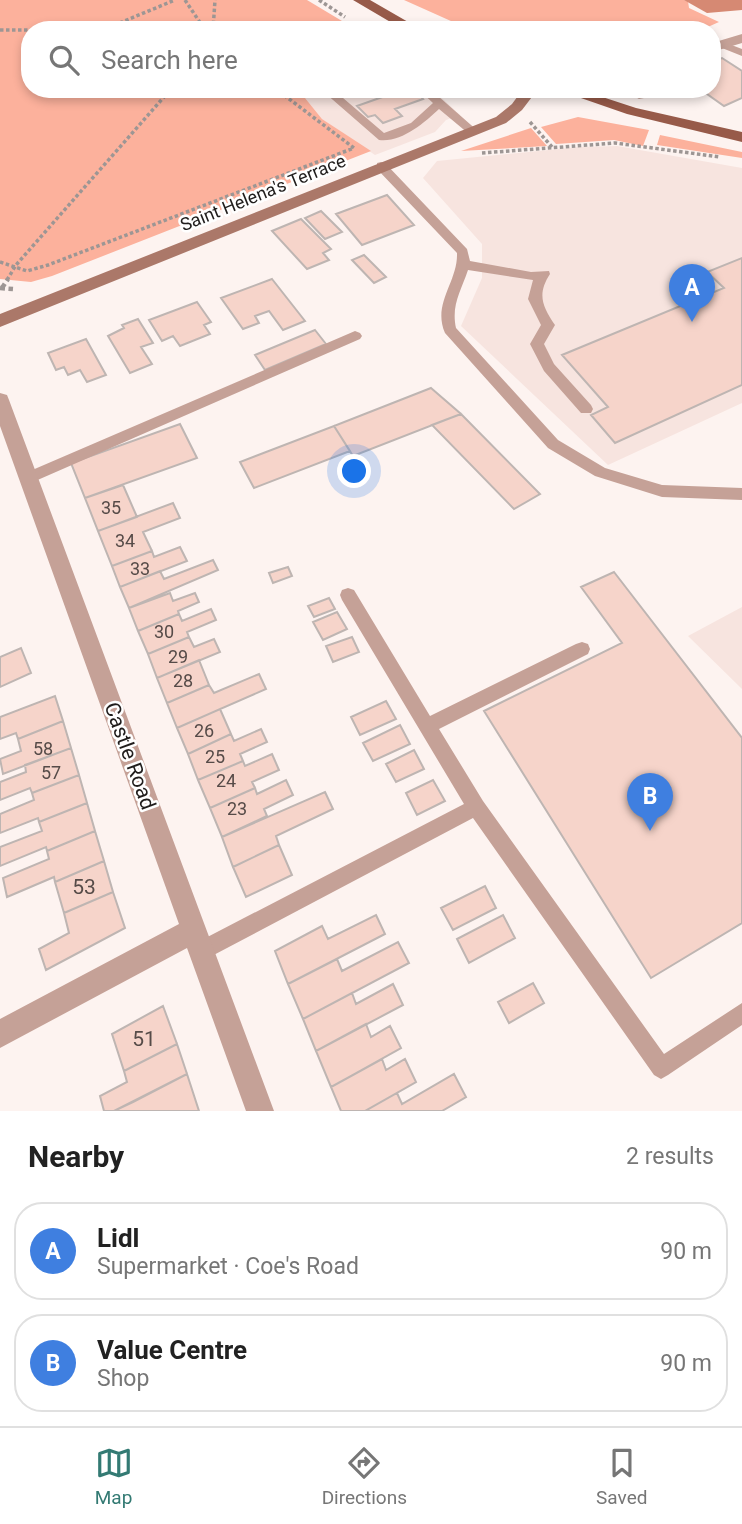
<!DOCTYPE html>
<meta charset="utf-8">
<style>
body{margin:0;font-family:Roboto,sans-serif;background:#f6f6f6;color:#222}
.you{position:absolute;left:355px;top:472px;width:24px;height:24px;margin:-18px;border:5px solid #fff;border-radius:50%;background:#1a73e8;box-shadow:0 0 0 10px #1a73e833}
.badge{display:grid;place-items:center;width:46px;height:46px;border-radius:50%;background:#337a73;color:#fff;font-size:23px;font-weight:700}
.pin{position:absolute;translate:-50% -58px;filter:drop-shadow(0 2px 4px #0008)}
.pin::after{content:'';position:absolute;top:37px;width:24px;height:21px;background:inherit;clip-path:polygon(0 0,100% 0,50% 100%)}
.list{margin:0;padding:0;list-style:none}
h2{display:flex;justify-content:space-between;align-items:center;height:91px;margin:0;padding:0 28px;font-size:30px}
h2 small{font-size:23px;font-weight:400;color:#767676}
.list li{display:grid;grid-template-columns:46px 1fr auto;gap:21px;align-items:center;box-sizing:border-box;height:98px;margin:0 14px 14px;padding:0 14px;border:2px solid #e0e0e0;border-radius:28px}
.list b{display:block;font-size:26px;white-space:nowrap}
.list p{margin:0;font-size:23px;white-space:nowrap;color:#767676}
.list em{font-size:23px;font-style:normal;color:#767676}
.icon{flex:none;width:38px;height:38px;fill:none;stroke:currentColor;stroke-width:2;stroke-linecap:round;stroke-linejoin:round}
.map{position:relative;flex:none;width:742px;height:1111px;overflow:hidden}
.search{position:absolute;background:#fff;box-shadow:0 4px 10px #0003;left:21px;right:21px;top:21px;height:77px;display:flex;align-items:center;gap:18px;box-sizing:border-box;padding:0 24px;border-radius:28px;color:#767676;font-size:26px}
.sheet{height:315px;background:#fff}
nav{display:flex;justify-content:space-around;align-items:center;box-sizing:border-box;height:98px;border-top:2px solid #e0e0e0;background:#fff;font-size:19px;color:#767676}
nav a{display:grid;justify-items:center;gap:4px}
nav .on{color:#337a73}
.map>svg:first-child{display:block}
.built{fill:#f7e4df}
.green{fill:#fcb19c}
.water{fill:#d68973}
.building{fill:#f6d4ca;stroke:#beb5b2;stroke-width:2}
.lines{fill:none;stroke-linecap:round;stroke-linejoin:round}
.path-far1{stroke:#9d9694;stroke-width:3.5;stroke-dasharray:3.5 2.5;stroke-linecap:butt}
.path{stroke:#9d9694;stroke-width:4.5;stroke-dasharray:5 3.5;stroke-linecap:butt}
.lane{fill:#c5a197;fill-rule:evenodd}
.street{fill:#c5a197;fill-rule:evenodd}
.secondary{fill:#ab7869;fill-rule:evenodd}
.primary{fill:#975a49;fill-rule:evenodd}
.labels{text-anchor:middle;stroke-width:5;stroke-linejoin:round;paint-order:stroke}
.far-street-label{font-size:18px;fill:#201d1c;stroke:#fff}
.number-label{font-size:18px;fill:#564b48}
.street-label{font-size:21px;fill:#201d1c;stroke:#fff}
.near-number-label{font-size:21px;fill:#564b48}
</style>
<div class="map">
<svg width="742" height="1111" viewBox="0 0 742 1111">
<rect width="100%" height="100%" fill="#fdf3f0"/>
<path class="built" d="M 312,89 L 432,89 L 460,115 L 446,120 L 435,132 L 375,155 L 322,119 L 301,93 Z
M 617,146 L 742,168 L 742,403 L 608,465 L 461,326 L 482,278 L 482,244 L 423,178 L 437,161 L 579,147 Z
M 742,607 L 742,689 L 688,636 Z"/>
<path class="green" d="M 0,0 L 307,0 L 357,30 L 30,30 L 30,89 L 312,89 L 301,93 L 322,119 L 371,151 L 52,276 L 31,282 L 0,279 Z
M 404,0 L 684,0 L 688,1 L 689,8 L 719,22 L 701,30 L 471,30 Z
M 578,117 L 649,130 L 643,146 L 614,140 L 556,144 L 541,127 Z
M 531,128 L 547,146 L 461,151 Z
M 660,135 L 742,152 L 742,158 L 657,145 Z"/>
<path class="water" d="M 684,0 L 742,0 L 742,10 L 707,13 Z"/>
<path class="building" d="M 722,58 L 742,71 L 742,98 L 724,106 L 700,89 L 712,89 L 712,62 Z
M 405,89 L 413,89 L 423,99 L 395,109 L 402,116 L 383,123 L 375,115 L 368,117 L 357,106 Z
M 387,195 L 414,225 L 362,245 L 336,214 Z
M 321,211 L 342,232 L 325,239 L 305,218 Z
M 301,219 L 331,249 L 323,253 L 329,260 L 307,269 L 272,231 Z
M 364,255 L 386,277 L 374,283 L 352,260 Z
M 742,258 L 742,385 L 615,443 L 591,415 L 608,407 L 562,355 L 724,288 L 707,272 Z
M 272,279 L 305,321 L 283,330 L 269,311 L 255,316 L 259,323 L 243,329 L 221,298 Z
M 197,302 L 211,322 L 204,325 L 210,334 L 180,346 L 173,336 L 162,341 L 149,320 Z
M 138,319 L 153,343 L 141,347 L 152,364 L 130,373 L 108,336 L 124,328 L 122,325 Z
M 315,330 L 326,344 L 265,370 L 255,355 Z
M 86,339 L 106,375 L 87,382 L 80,370 L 68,375 L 64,367 L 56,370 L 48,353 Z
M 431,388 L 461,414 L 353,456 L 334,426 Z
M 461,414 L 540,494 L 514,509 L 432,425 Z
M 180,424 L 197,458 L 85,498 L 71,463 Z
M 334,426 L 350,451 L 254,488 L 240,462 Z
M 123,485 L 137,517 L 98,531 L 85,498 Z
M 173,503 L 180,518 L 143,532 L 152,551 L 112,566 L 98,531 Z
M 180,547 L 187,561 L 120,587 L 112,566 L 152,551 L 154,557 Z
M 213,560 L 218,570 L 129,608 L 120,587 L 160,571 L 164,579 Z
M 288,567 L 292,576 L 273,583 L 269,573 Z
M 614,572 L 742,738 L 742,923 L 651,978 L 484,711 L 622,643 L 581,587 Z
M 170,593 L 173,601 L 195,593 L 199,602 L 178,611 L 179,614 L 138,631 L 129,608 Z
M 329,598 L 335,609 L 314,617 L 308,606 Z
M 211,609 L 216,620 L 187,632 L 189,637 L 148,654 L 138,631 L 179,614 L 182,621 Z
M 337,612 L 347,629 L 323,640 L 313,622 Z
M 189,637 L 194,647 L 214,639 L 220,652 L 157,678 L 148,654 Z
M 352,637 L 359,652 L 333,662 L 326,646 Z
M 21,648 L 31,673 L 0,687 L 0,657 Z
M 199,660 L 209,685 L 167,703 L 157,678 Z
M 259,674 L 266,689 L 177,728 L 167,703 L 209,685 L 214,693 Z
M 55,696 L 63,721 L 18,739 L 16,733 L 0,739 L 0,717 Z
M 386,701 L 396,719 L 360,735 L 351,717 Z
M 220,709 L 231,734 L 188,754 L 177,728 Z
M 63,721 L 71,748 L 3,774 L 0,759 L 21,751 L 18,739 Z
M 400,725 L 410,744 L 373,761 L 363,743 Z
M 261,729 L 267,742 L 240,754 L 243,761 L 198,780 L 188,754 L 231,734 L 234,741 Z
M 71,748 L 79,775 L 32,793 L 30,788 L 0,800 L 0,782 L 26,772 L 25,765 Z
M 414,750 L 424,769 L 396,782 L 386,764 Z
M 272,754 L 279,770 L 252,782 L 255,788 L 210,808 L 198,780 L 243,761 L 245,766 Z
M 79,775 L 87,803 L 39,822 L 38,818 L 0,833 L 0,814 L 34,800 L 32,793 Z
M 286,780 L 293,795 L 264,809 L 267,816 L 222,837 L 210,808 L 255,788 L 257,794 Z
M 433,780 L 445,801 L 417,815 L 406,793 Z
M 325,792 L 333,809 L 276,836 L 279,845 L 233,867 L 222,837 Z
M 87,803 L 95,831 L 47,851 L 46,847 L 0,866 L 0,847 L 42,831 L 39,822 Z
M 95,831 L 104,861 L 55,882 L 54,877 L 7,897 L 3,878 L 49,859 L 47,851 Z
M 279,845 L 292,875 L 246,897 L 233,867 Z
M 104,861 L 113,892 L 64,913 L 55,882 Z
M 485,886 L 496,908 L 453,930 L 441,908 Z
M 113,892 L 125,928 L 46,970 L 39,949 L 69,933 L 64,913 Z
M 376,915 L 385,934 L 288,984 L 275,951 L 322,926 L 328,939 Z
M 503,915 L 515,938 L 469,963 L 457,939 Z
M 398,942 L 409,963 L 303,1019 L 288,984 L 337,959 L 342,971 Z
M 533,983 L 544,1003 L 509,1023 L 498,1002 Z
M 393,984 L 403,1005 L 316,1051 L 303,1019 L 352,993 L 356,1004 Z
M 163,1006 L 177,1044 L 124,1071 L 112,1034 Z
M 366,1024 L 371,1037 L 390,1026 L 401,1048 L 331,1087 L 316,1051 Z
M 177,1044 L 187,1074 L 114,1111 L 104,1111 L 100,1096 L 127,1082 L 124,1071 Z
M 382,1059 L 386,1070 L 405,1059 L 416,1082 L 365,1111 L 341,1111 L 331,1087 Z
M 187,1074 L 199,1111 L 114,1111 L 133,1102 Z
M 454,1074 L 466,1097 L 442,1111 L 365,1111 L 397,1093 L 402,1104 Z"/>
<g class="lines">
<path class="path-far1" d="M 185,0 L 205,30
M 319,0 L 345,17
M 439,26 L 448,30
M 0,30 L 30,30
M 43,30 L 105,29 L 175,0
M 213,30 L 215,0
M 530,122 L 552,147
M 482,153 L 615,143 L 720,157
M 0,262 L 27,271 L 48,265 L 354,148 L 276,89
M 7,280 L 16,265 L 171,89"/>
<path class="path" d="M 0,288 L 13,289
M 2,288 L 8,279"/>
<path class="lane" d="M 721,41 L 742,49 L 742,56 L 717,46 L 716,44 Z
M 325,89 L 339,89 L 336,92 L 384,133 L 411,123 L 433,103 L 418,89 L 430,89 L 479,132 L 469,134 L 439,109 C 424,123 401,143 379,140 L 325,93 Z
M 381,162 L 385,163 L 467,249 L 470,261 L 531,272 L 549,271 L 550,274 C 537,294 542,306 555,325 L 544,344 L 554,364 L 591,405 L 593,409 L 591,413 L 581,413 L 544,371 L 530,344 L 541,325 L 528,299 L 533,280 L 468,270 C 461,291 451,305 456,328 L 558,440 L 605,468 L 662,485 L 742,488 L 742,500 L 662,497 L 595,476 L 548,448 L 445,333 C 432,303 458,282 457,253 L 377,169 L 377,163 Z
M 355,331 L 360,333 L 362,336 L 360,339 L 33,482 L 28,484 L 21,478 L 23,474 Z
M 348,588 L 354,590 L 430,716 L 576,644 L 582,642 L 588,644 L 590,649 L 588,654 L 439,729 L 483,801 L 664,1054 L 742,1003 L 742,1025 L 668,1075 L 661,1079 L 654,1075 L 473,818 L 208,958 L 201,961 L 194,958 L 191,951 L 194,944 L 464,804 L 342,600 L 340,595 L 342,590 Z"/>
<path class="street" d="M 742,34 L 742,43 L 712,52 L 712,43 Z
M 636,89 L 651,89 L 644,98 L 639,99 L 632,95 Z
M 0,393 L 7,395 L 9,400 L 274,1111 L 246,1111 L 187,948 L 0,1048 L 0,1019 L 179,924 L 0,426 Z"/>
<path class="secondary" d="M 523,89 L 538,89 L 522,110 L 506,123 L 0,327 L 0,314 L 496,117 L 512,104 Z"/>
<path class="primary" d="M 353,0 L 370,0 L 422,30 L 404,30 Z
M 555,89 L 578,89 L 636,108 L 742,132 L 742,142 L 627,114 Z"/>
</g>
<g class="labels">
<g class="far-street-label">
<text transform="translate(263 193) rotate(-22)" y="6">Saint Helena's Terrace</text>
</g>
<g class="number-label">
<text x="111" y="514">35</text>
<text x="125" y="547">34</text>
<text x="140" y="575">33</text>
<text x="164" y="638">30</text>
<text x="178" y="663">29</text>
<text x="183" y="687">28</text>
<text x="204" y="737">26</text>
<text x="43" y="755">58</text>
<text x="215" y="763">25</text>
<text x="51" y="779">57</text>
<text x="226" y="787">24</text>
<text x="237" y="815">23</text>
</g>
<g class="street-label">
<text transform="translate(130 756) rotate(70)" y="7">Castle Road</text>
</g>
<g class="near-number-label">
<text x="84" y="894">53</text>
<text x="144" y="1046">51</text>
</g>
</g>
</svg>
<div class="you"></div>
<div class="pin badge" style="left:692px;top:322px;background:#3f7fe0">A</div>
<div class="pin badge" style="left:650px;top:831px;background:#3f7fe0">B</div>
<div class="search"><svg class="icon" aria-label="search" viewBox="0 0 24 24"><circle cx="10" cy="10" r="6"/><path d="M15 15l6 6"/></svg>Search here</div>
</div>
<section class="sheet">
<h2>Nearby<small>2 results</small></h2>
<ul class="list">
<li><span class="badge" style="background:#3f7fe0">A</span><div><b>Lidl</b><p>Supermarket · Coe's Road</p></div><em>90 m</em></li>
<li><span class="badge" style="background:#3f7fe0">B</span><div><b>Value Centre</b><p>Shop</p></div><em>90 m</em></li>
</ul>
</section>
<nav>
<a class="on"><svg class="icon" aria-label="map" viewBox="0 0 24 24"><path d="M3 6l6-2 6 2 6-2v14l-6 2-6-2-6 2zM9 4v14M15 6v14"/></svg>Map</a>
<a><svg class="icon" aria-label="directions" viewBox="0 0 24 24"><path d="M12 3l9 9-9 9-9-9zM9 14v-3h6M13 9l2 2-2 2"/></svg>Directions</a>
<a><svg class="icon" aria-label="saved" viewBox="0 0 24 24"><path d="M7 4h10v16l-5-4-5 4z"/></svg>Saved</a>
</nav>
